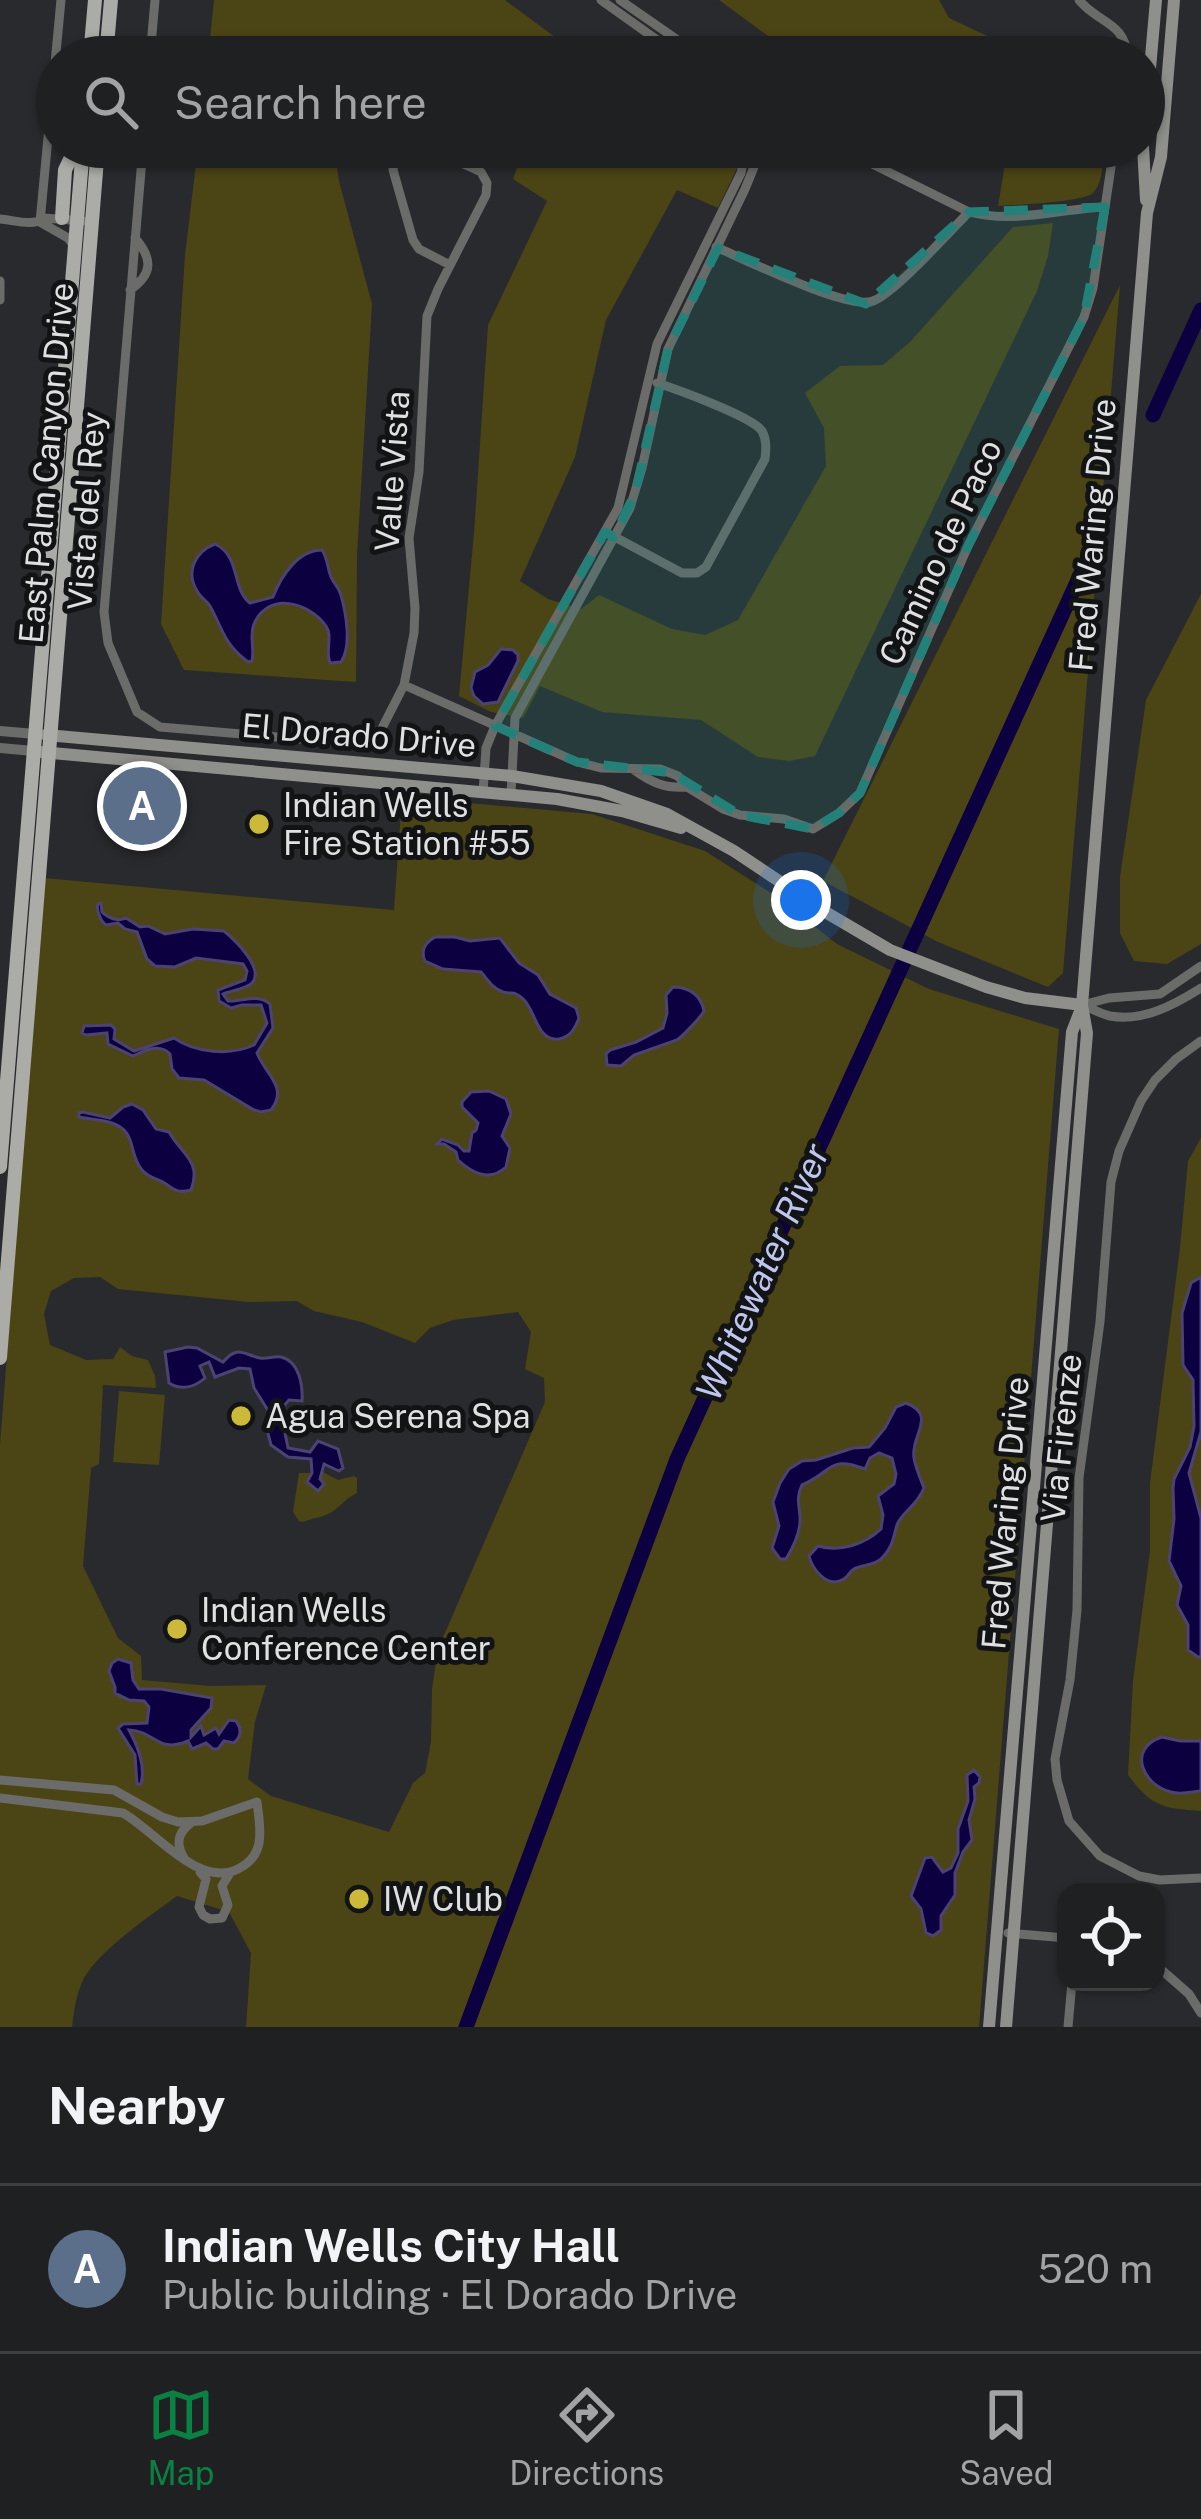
<!DOCTYPE html>
<meta charset="utf-8">
<style>
body{margin:0;font-family:"Public Sans",sans-serif;background:#27282a;color:#f1f3f6}
.controls{position:absolute;right:36px;bottom:36px;display:grid;overflow:hidden;border-radius:24px;box-shadow:0 3px 9px #0004}
.controls button{width:108px;height:108px;display:grid;place-items:center;padding:0;border:0;border-bottom:3px solid #3c3e40;background:#1f2022;color:#f1f3f6;font:60px sans-serif}
.you{position:absolute;left:801px;top:900px;width:42px;height:42px;margin:-30px;border:9px solid #fff;border-radius:50%;background:#1a73e8;box-shadow:0 0 0 18px #1a73e833}
.badge{display:grid;place-items:center;width:78px;height:78px;border-radius:50%;background:#0b8043;color:#fff;font-size:39px;font-weight:700}
.pin{position:absolute;translate:-50% -50%;border:6px solid #fff;box-shadow:0 3px 12px #0006}
.list{margin:0;padding:0;list-style:none}
h2{display:flex;justify-content:space-between;align-items:center;height:156px;margin:0;padding:0 48px;font-size:51px}
h2 small{font-size:39px;font-weight:400;color:#a1a3a5}
.list li{display:grid;grid-template-columns:78px 1fr auto;gap:36px;align-items:center;box-sizing:border-box;height:168px;padding:0 48px;border-top:3px solid #3c3e40}
.list b{display:block;font-size:45px;white-space:nowrap}
.list p{margin:0;font-size:39px;white-space:nowrap;color:#a1a3a5}
.list em{font-size:39px;font-style:normal;color:#a1a3a5}
.icon{flex:none;width:66px;height:66px;fill:none;stroke:currentColor;stroke-width:2;stroke-linecap:round;stroke-linejoin:round}
.map{position:relative;flex:none;width:1201px;height:2027px;overflow:hidden}
.search{position:absolute;background:#1f2022;box-shadow:0 3px 9px #0004;left:36px;right:36px;top:36px;height:132px;display:flex;align-items:center;gap:30px;box-sizing:border-box;padding:0 42px;border-radius:66px;color:#a1a3a5;font-size:45px}
.sheet{height:324px;background:#1f2022}
nav{display:flex;justify-content:space-around;align-items:center;box-sizing:border-box;height:168px;border-top:3px solid #3c3e40;background:#1f2022;font-size:33px;color:#a1a3a5}
nav a{display:grid;justify-items:center;gap:6px}
nav .on{color:#0b8043}
.map>svg:first-child{display:block}
.green{fill:#4b4415;fill-rule:evenodd}
.water{fill:#0c0041;stroke:#4c4372;stroke-width:3}
.lines{fill:none;stroke-linecap:round;stroke-linejoin:round}
.river{stroke:#0c0041;stroke-width:15}
.minor{stroke:#6b6b69;stroke-width:9}
.tertiary{stroke:#6b6b69;stroke-width:10}
.secondary{stroke:#8f8f8c;stroke-width:12}
.primary{stroke:#ababa7;stroke-width:14}
.marked{fill:#24817a;fill-opacity:0.2;stroke:#24817a;stroke-width:9;stroke-dasharray:24 15;stroke-linejoin:round}
.poi-dot{fill:#ccb939;stroke:#121314;stroke-width:4.5}
.labels{text-anchor:middle;stroke-width:10;stroke-linejoin:round;paint-order:stroke}
.street-label{font-size:33px;fill:#e0e0e3;stroke:#121314}
.poi-label{font-size:33px;fill:#e0e0e3;stroke:#121314;text-anchor:start}
.water-label{font-size:36px;font-style:italic;fill:#bec5ee;stroke:#121314}
</style>
<div class="map">
<svg width="1201" height="2027" viewBox="0 0 1201 2027">
<rect width="100%" height="100%" fill="#292a2d"/>
<path class="green" d="M 214,0 L 505,0 L 582,57 L 208,57 Z
M 719,0 L 939,0 L 949,18 L 1032,57 L 797,57 Z
M 198,147 L 334,147 L 339,181 L 372,304 L 357,555 L 356,682 L 184,670 L 161,624 L 185,255 Z
M 525,147 L 714,147 L 739,164 L 718,208 L 677,190 L 606,320 L 575,457 L 520,581 L 548,599 L 581,609 L 599,595 L 672,629 L 705,635 L 738,620 L 826,466 L 824,428 L 805,393 L 840,366 L 883,365 L 910,342 L 1013,227 L 1053,223 L 1048,256 L 1037,291 L 815,756 L 789,761 L 758,757 L 701,720 L 602,712 L 540,686 L 523,718 L 491,712 L 459,696 L 474,533 L 488,325 L 547,201 L 513,179 Z
M 973,147 L 1105,147 C 1103,160 1103,183 1093,193 C 1084,202 1015,205 998,206 L 1005,164 Z
M 1120,285 L 1063,973 L 1048,987 L 938,942 L 823,881 Z
M 1201,594 L 1201,944 L 1167,964 L 1134,961 L 1120,933 L 1120,877 L 1146,700 Z
M 402,797 L 592,814 L 705,851 L 776,896 L 837,944 L 929,989 L 1059,1029 L 979,2027 L 246,2027 L 251,1953 L 229,1912 L 177,1896 C 151,1915 97,1952 83,1980 C 76,1995 74,2011 72,2027 L 0,2027 L 0,1445 L 44,878 L 394,910 ZM 100,1277 L 118,1289 L 249,1302 L 297,1301 L 314,1311 L 362,1322 L 415,1343 L 430,1328 L 453,1320 L 518,1312 L 531,1332 L 525,1369 L 544,1378 L 545,1402 L 438,1649 L 432,1689 L 431,1742 L 425,1773 L 413,1783 L 389,1832 L 271,1796 L 248,1779 L 255,1722 L 266,1685 L 211,1686 L 142,1680 L 141,1656 L 118,1638 L 83,1566 L 91,1468 L 99,1464 L 103,1385 L 156,1388 L 155,1376 L 148,1360 L 132,1356 L 120,1347 L 113,1359 L 86,1360 L 50,1345 L 44,1314 L 51,1291 L 74,1278 Z
M 1201,1138 L 1201,1811 C 1162,1808 1152,1807 1128,1775 L 1133,1681 L 1150,1551 L 1150,1483 L 1180,1248 L 1188,1161 Z
M 119,1391 L 165,1395 L 159,1465 L 113,1462 Z
M 321,1471 L 338,1480 L 354,1476 L 357,1478 L 357,1493 C 344,1499 339,1509 328,1514 C 320,1518 312,1518 303,1522 L 299,1521 L 293,1512 L 299,1473 L 312,1473 L 310,1479 L 320,1479 Z"/>
<path class="water" d="M 215,544 C 241,556 231,588 250,603 L 273,597 C 281,576 298,550 322,550 C 328,559 327,567 331,577 C 336,588 337,583 341,595 C 346,613 352,646 341,662 L 330,663 C 325,651 333,636 326,626 C 309,602 268,591 254,624 C 249,637 255,649 252,661 L 248,662 C 224,644 223,630 210,606 C 206,600 200,597 197,591 C 185,571 196,551 215,544 Z
M 501,649 L 513,650 L 518,655 L 518,661 L 498,702 L 483,704 L 474,696 L 471,688 L 475,672 L 488,665 Z
M 101,903 L 102,912 C 108,918 118,922 126,918 L 140,927 L 148,926 L 165,934 L 193,929 L 224,931 C 235,940 265,969 252,983 C 247,989 229,991 223,994 L 228,1001 C 242,1002 257,993 270,1004 L 273,1028 L 257,1053 C 265,1074 289,1087 271,1110 L 261,1112 L 254,1110 L 204,1080 L 179,1078 L 172,1069 L 170,1054 C 159,1043 146,1050 133,1056 L 108,1044 L 107,1033 L 86,1035 L 82,1033 L 84,1026 L 111,1025 L 115,1029 L 114,1039 L 134,1051 L 174,1038 C 196,1053 230,1056 254,1045 L 267,1023 L 261,1005 L 242,1005 L 231,1008 L 219,1001 L 218,990 L 245,980 L 247,971 L 243,964 L 196,958 L 175,967 L 155,966 L 147,959 L 137,932 L 125,929 L 118,923 L 106,925 C 100,921 96,909 98,904 Z
M 435,937 L 455,937 L 470,941 L 500,938 L 519,963 L 538,975 L 550,994 L 576,1008 L 579,1018 C 575,1028 571,1037 559,1039 C 536,1042 536,1009 522,998 C 511,990 515,995 503,992 C 493,989 488,980 481,972 L 443,969 L 425,961 C 420,950 426,942 435,937 Z
M 673,987 C 689,987 701,995 704,1011 C 701,1017 682,1037 677,1040 L 634,1055 L 621,1066 L 607,1065 L 606,1054 L 610,1050 L 636,1042 L 663,1028 L 667,1013 L 666,995 Z
M 489,1091 L 506,1099 L 511,1114 L 502,1136 L 510,1148 L 506,1167 C 490,1182 472,1173 458,1160 L 456,1152 L 444,1144 L 437,1144 L 442,1139 L 458,1145 L 464,1151 L 469,1151 L 472,1133 L 476,1130 L 478,1123 L 462,1107 L 462,1102 L 471,1092 Z
M 132,1104 L 143,1110 L 156,1129 L 169,1132 C 182,1155 202,1161 191,1190 C 178,1193 176,1191 166,1184 C 158,1178 149,1179 142,1170 C 131,1158 134,1139 124,1130 C 112,1119 92,1120 79,1117 L 79,1113 L 83,1112 L 110,1118 L 123,1107 Z
M 1201,1277 L 1201,1432 L 1189,1473 L 1201,1518 L 1201,1657 L 1198,1657 L 1188,1650 L 1188,1625 L 1177,1605 L 1181,1586 L 1169,1561 L 1174,1519 L 1173,1488 L 1174,1479 L 1190,1447 L 1194,1426 L 1193,1380 L 1183,1365 L 1182,1313 L 1191,1283 Z
M 188,1347 L 197,1348 L 223,1362 C 238,1345 242,1354 260,1358 C 267,1359 274,1356 281,1357 C 299,1361 303,1385 302,1401 L 289,1400 L 281,1409 L 287,1425 L 285,1433 L 288,1448 L 310,1452 L 318,1441 L 338,1449 L 343,1468 L 339,1471 L 324,1464 L 320,1479 L 324,1484 L 318,1491 L 307,1482 L 312,1473 L 311,1459 L 288,1457 L 271,1445 L 266,1426 L 269,1412 L 254,1388 L 250,1369 L 239,1368 L 215,1377 L 209,1362 L 200,1366 L 205,1378 C 195,1387 181,1391 169,1383 L 165,1352 Z
M 906,1403 C 938,1415 910,1436 914,1458 C 915,1466 921,1480 924,1488 C 917,1506 901,1513 897,1525 C 893,1538 893,1547 882,1558 C 874,1566 865,1564 856,1568 C 850,1570 848,1578 842,1580 C 826,1588 812,1568 809,1556 L 818,1546 C 840,1552 864,1545 881,1529 L 883,1515 L 878,1496 L 894,1484 L 896,1474 L 892,1458 L 879,1453 L 870,1458 L 865,1469 C 828,1455 833,1472 802,1485 C 796,1498 799,1503 800,1517 C 801,1532 794,1546 786,1559 L 780,1559 L 772,1548 L 779,1526 L 773,1502 L 780,1483 L 789,1469 L 802,1461 L 816,1460 L 853,1448 L 869,1447 L 885,1428 L 896,1407 Z
M 118,1659 L 131,1663 L 133,1680 L 139,1689 L 161,1689 L 212,1698 L 211,1708 L 191,1730 L 191,1737 L 201,1726 L 204,1735 L 216,1728 L 219,1734 L 229,1720 L 236,1721 C 242,1729 242,1736 234,1743 L 224,1741 L 218,1749 L 213,1749 L 206,1743 L 192,1749 L 188,1741 C 158,1754 155,1731 129,1730 C 137,1745 146,1765 141,1784 L 137,1784 L 135,1755 L 118,1728 L 123,1724 L 147,1723 L 149,1707 L 144,1701 L 129,1700 L 115,1693 L 115,1687 L 109,1671 L 112,1663 Z
M 1162,1737 L 1180,1741 L 1201,1741 L 1201,1791 C 1191,1792 1180,1795 1171,1792 C 1142,1785 1127,1748 1162,1737 Z
M 974,1770 L 980,1777 L 979,1783 L 974,1787 L 975,1799 L 969,1820 L 972,1840 L 963,1852 L 955,1873 L 955,1895 L 941,1916 L 941,1930 L 933,1936 L 926,1933 L 921,1909 L 911,1896 L 925,1858 L 932,1857 L 943,1872 L 951,1868 L 958,1853 L 958,1829 L 968,1801 L 967,1775 Z"/>
<g class="lines">
<path class="river" d="M 1153,415 L 1201,310
M 466,2027 L 677,1459 L 1099,534"/>
<path class="minor" d="M 601,0 L 681,57
M 620,0 L 702,57
M 1079,0 C 1099,24 1124,21 1128,57
M 150,57 L 155,0
M 143,147 L 104,612 L 108,643 L 137,712 L 160,727 L 358,744 L 377,738 L 404,685 L 414,633 L 415,608 L 409,538 L 419,472 L 427,316 L 438,289 L 486,195 L 487,183 L 481,172 C 457,160 428,149 401,152 L 395,158 L 393,170 L 413,240 L 419,249 L 450,265
M 838,147 L 969,212 C 1015,224 1058,209 1105,207
M 0,219 C 14,220 33,227 44,218 L 83,221
M 40,222 L 61,0
M 40,222 L 68,238 L 74,246
M 716,247 C 744,259 849,311 873,301 C 896,292 949,232 969,212
M 0,281 L 0,300
M 130,290 C 153,274 153,259 135,238
M 613,536 L 682,573 L 697,573 L 706,567 L 765,459 C 766,450 767,440 762,431 C 753,417 676,389 657,383
M 404,685 L 577,762 L 601,768 L 660,769 L 678,776 L 687,787 L 723,809 L 740,815 L 784,819 L 813,829 L 839,813 L 860,793 L 968,546 L 1084,317 L 1093,288 L 1114,147
M 634,770 C 651,782 665,789 687,787
M 483,792 L 486,748 L 495,726 L 618,508 L 657,344 L 741,173 L 746,147
M 511,794 L 515,718 L 630,508 L 642,468 L 668,349 L 745,189 L 754,167 L 758,147
M 1082,1005 L 1109,998 L 1160,994 L 1201,966
M 1082,1005 C 1091,1008 1101,1014 1110,1016 C 1143,1022 1174,1005 1201,988
M 1201,1041 L 1176,1059 L 1155,1080 L 1141,1101 L 1119,1151 L 1111,1182 L 1100,1322 L 1079,1478 L 1077,1610 L 1070,1680 L 1055,1759 L 1057,1780 L 1069,1821 L 1100,1856 L 1139,1876 L 1160,1880 L 1201,1878
M 0,1780 L 114,1790 L 162,1817 L 178,1822 L 202,1821 L 257,1802 C 260,1828 267,1855 238,1869 C 199,1889 155,1831 123,1813 L 0,1798
M 184,1858 C 175,1843 178,1832 192,1822
M 200,1872 L 206,1879 L 199,1907 L 203,1915 L 210,1919 L 222,1918 L 228,1905 L 222,1886 L 230,1873
M 1008,1933 L 1066,1938
M 1156,1965 L 1189,1994 L 1201,2013
M 1068,2027 L 1072,1982"/>
<path class="tertiary" d="M 0,731 L 35,734
M 0,748 L 34,751"/>
<path class="secondary" d="M 1144,137 L 1156,0
M 1143,147 L 1146,200
M 46,735 L 512,776 L 601,791 L 667,814 L 734,851 L 827,913 L 890,950 L 986,987 L 1025,998 L 1082,1005
M 41,752 L 557,799 L 622,811 L 681,828
M 989,2027 L 1072,1032 L 1082,1006
M 1006,2027 L 1087,1033 L 1082,1005 L 1147,213 L 1161,157 L 1174,0"/>
<path class="primary" d="M 90,57 L 95,0
M 106,57 L 111,0
M 62,218 L 65,170 L 76,147
M 0,1167 L 83,147
M 0,1358 L 98,147"/>
</g>
<path class="marked" d="M 1105,207 L 1084,317 L 968,546 L 860,793 L 839,813 L 813,829 L 740,815 L 672,773 L 577,762 L 495,726 L 605,532 L 614,537 L 635,493 L 668,349 L 718,248 L 866,304 L 969,212 Z"/>
<g class="poi-dot">
<circle cx="259" cy="824" r="12"/>
<circle cx="241" cy="1416" r="12"/>
<circle cx="177" cy="1629" r="12"/>
<circle cx="359" cy="1899" r="12"/>
</g>
<g class="labels">
<g class="street-label">
<text transform="translate(46 463) rotate(-85)" y="12">East Palm Canyon Drive</text>
<text transform="translate(392 471) rotate(-86)" y="12">Valle Vista</text>
<text transform="translate(86 511) rotate(-86)" y="12">Vista del Rey</text>
<text transform="translate(1092 535) rotate(-85)" y="12">Fred Waring Drive</text>
<text transform="translate(940 552) rotate(-65)" y="12">Camino de Paco</text>
<text transform="translate(359 735) rotate(5)" y="12">El Dorado Drive</text>
<text transform="translate(1061 1438) rotate(-84)" y="12">Via Firenze</text>
<text transform="translate(1005 1513) rotate(-85)" y="12">Fred Waring Drive</text>
</g>
<g class="poi-label">
<text x="283" y="817">Indian Wells<tspan x="283" dy="38">Fire Station #55</tspan></text>
<text x="265" y="1428">Agua Serena Spa</text>
<text x="201" y="1622">Indian Wells<tspan x="201" dy="38">Conference Center</tspan></text>
<text x="383" y="1911">IW Club</text>
</g>
<g class="water-label">
<text transform="translate(762 1272) rotate(-66)" y="13">Whitewater River</text>
</g>
</g>
</svg>
<div class="controls">
<button><svg class="icon" aria-label="locate" viewBox="0 0 24 24"><circle cx="12" cy="12" r="6"/><path d="M12 2v4M12 18v4M2 12h4M18 12h4"/></svg></button>
</div>
<div class="you"></div>
<div class="pin badge" style="left:142px;top:806px;background:#5c6f8a">A</div>
<div class="search"><svg class="icon" aria-label="search" viewBox="0 0 24 24"><circle cx="10" cy="10" r="6"/><path d="M15 15l6 6"/></svg>Search here</div>
</div>
<section class="sheet">
<h2>Nearby<small></small></h2>
<ul class="list">
<li><span class="badge" style="background:#5c6f8a">A</span><div><b>Indian Wells City Hall</b><p>Public building · El Dorado Drive</p></div><em>520 m</em></li>
</ul>
</section>
<nav>
<a class="on"><svg class="icon" aria-label="map" viewBox="0 0 24 24"><path d="M3 6l6-2 6 2 6-2v14l-6 2-6-2-6 2zM9 4v14M15 6v14"/></svg>Map</a>
<a><svg class="icon" aria-label="directions" viewBox="0 0 24 24"><path d="M12 3l9 9-9 9-9-9zM9 14v-3h6M13 9l2 2-2 2"/></svg>Directions</a>
<a><svg class="icon" aria-label="saved" viewBox="0 0 24 24"><path d="M7 4h10v16l-5-4-5 4z"/></svg>Saved</a>
</nav>
